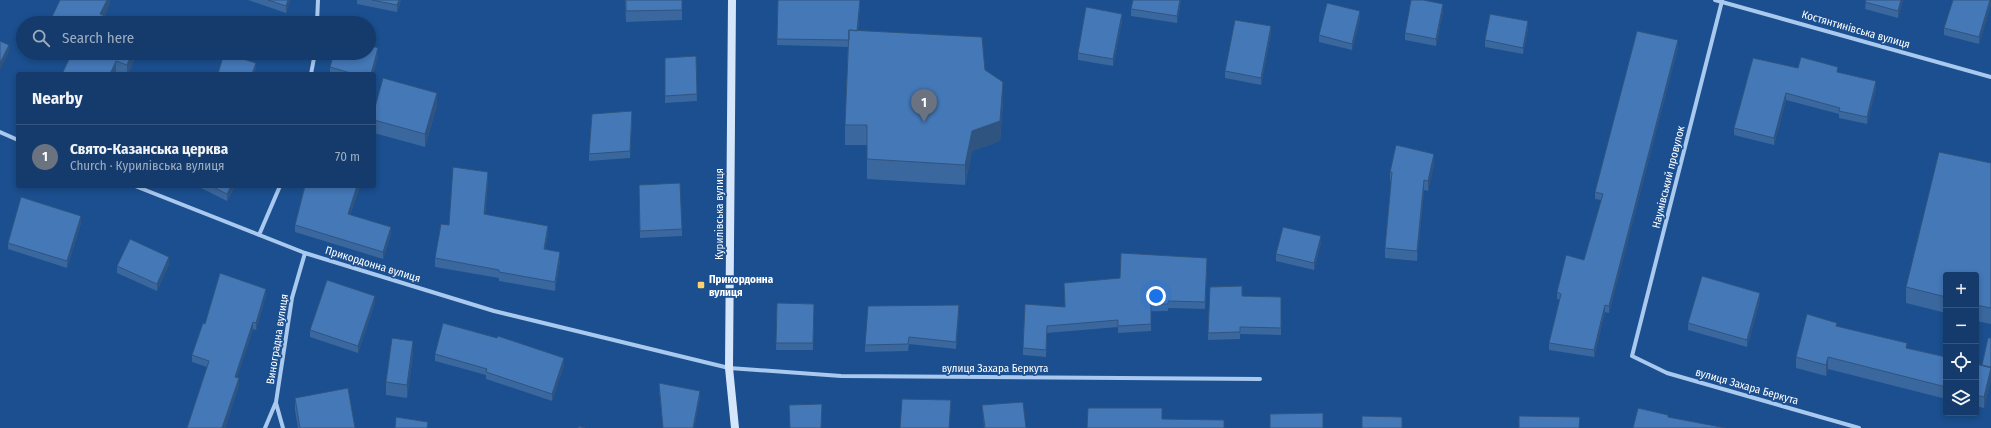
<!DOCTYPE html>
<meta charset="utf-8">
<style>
body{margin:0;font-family:"Fira Sans Condensed",sans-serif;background:#1d4271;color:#f1f3f6}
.controls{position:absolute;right:12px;bottom:12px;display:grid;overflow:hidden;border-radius:4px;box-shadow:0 2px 6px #0003}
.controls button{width:36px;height:36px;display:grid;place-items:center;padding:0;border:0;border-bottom:1px solid #33557e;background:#143b6b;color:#f1f3f6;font:20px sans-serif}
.you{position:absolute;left:1156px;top:296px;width:14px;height:14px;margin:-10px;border:3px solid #fff;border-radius:50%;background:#1a73e8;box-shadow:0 0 0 6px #1a73e833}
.badge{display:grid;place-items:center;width:26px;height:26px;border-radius:50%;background:#ffd166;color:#fff;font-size:13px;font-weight:700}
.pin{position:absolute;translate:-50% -33px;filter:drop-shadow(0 1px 2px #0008)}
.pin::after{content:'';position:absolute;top:21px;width:14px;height:12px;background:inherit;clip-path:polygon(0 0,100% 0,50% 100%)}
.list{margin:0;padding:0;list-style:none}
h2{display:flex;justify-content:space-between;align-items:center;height:52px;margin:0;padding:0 16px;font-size:17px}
h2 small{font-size:13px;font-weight:400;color:#9dadc1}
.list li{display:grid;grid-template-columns:26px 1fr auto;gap:12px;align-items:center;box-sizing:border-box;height:64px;padding:0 16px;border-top:1px solid #33557e}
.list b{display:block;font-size:15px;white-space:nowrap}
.list p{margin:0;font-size:13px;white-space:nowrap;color:#9dadc1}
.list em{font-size:13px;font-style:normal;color:#9dadc1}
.icon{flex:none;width:22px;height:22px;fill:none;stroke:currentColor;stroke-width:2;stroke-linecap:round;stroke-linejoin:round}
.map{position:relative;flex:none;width:1991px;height:428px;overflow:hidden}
.search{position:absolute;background:#143b6b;box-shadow:0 2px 6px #0003;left:16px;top:16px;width:360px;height:44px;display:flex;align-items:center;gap:10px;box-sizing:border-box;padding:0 14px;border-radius:22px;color:#9dadc1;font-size:15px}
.panel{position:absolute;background:#143b6b;box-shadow:0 2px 6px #0003;left:16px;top:72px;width:360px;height:116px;border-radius:4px}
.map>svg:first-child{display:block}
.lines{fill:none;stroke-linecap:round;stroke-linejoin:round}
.street{stroke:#a9c9ee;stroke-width:4}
.secondary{stroke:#d6e6fa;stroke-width:8}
.wall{fill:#3a679d}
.shaded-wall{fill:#305480}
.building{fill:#4478b7;stroke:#305480}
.poi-dot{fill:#ffd166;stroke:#1b4f8f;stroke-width:1.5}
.labels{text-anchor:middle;stroke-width:3.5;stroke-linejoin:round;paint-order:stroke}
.street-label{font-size:11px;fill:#fff;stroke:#1b4f8f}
.poi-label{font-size:11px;font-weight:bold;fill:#fff;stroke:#1b4f8f;text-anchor:start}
</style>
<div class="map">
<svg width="1991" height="428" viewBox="0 0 1991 428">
<rect width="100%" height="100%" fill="#1b4f8f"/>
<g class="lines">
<path class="street" d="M 1715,0 L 1991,77
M 1722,1 L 1632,356 L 1667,373 L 1859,428
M 317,23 L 318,0
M 311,74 L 315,53
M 0,132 L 18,140
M 135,186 L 305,253 L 494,311 L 729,368 L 841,376 L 1260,379
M 259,235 L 280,186
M 276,403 L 283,428
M 265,428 L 276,402 L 292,298 L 305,253"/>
<path class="secondary" d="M 732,0 L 729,368 L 735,428"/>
</g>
<path class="wall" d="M 248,0 L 290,0 L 286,13 Z
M 357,0 L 401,0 L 397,12 L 357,4 Z
M 625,0 L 682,0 L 682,20 L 626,22 Z
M 778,0 L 860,5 L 858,31 L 985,70 L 1003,102 L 1000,141 L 972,151 L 965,185 L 867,179 L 867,145 L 845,145 L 845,125 L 848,47 L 777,45 Z
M 1133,0 L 1181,0 L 1177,23 L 1131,16 L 1131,9 Z
M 1866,0 L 1903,0 L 1898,18 L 1865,9 Z
M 1991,0 L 1991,5 L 1979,44 L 1944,35 L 1944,28 Z
M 1443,11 L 1436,46 L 1405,40 L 1405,33 Z
M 1360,18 L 1352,50 L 1319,42 L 1319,35 Z
M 1122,21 L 1113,66 L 1078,60 L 1078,53 Z
M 1528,28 L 1523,54 L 1485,47 L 1485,40 Z
M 1271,33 L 1261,85 L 1225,78 L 1225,71 Z
M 1678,47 L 1609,313 L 1605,312 L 1594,357 L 1549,350 L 1549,343 L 1560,300 L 1557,299 L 1557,292 L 1584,260 L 1601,200 L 1595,199 L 1595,192 Z
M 137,53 L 128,74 L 121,74 L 116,72 L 115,74 L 62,74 Z
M 378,55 L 373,74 L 330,74 L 330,67 Z
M 696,56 L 697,101 L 665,103 L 665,58 Z
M 1798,68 L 1838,73 L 1876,88 L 1867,124 L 1839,118 L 1839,114 L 1786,100 L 1774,145 L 1734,135 L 1734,128 Z
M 437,105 L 425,147 L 374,133 L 374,111 Z
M 632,118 L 630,158 L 589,161 L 589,154 Z
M 1991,163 L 1991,324 L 1976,321 L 1976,275 L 1946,275 L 1946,313 L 1906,303 L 1906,287 Z
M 1434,164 L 1428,191 L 1424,190 L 1417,261 L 1385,258 L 1385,248 L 1391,182 L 1390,182 L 1390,172 Z
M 488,180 L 485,215 L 548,234 L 545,249 L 560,260 L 555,291 L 499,281 L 499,278 L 435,267 L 435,258 L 449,225 Z
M 197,186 L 235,186 L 227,201 Z
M 305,186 L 360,186 L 350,215 L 391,234 L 383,259 L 295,232 L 295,225 Z
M 639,192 L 682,229 L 682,236 L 640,238 Z
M 81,223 L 67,268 L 8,249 L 8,243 Z
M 1321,243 L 1314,270 L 1276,261 L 1276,254 Z
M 169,264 L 157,291 L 117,273 L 117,266 Z
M 1207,265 L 1205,309 L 1168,308 L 1168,311 L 1151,311 L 1151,331 L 1118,333 L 1118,327 L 1047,333 L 1046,357 L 1023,355 L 1023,348 L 1065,307 Z
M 266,295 L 256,330 L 253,329 L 237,377 L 239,385 L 225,428 L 187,428 L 207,367 L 192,362 L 192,355 Z
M 1242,296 L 1281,297 L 1281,335 L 1240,334 L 1240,339 L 1208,340 L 1208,333 Z
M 1760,300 L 1747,347 L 1688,330 L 1688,323 Z
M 375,302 L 358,353 L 310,337 L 310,330 Z
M 777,303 L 814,304 L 813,350 L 776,350 Z
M 959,312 L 956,349 L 909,344 L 908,351 L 865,352 L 865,345 Z
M 1837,326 L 1907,348 L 1946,357 L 1946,399 L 1828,369 L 1826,376 L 1796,368 L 1796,357 Z
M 1991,338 L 1991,379 L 1984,408 L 1976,406 L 1976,364 L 1982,366 Z
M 413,354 L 407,398 L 386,395 L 386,382 Z
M 435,354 L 564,365 L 552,401 L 486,379 L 486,375 L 435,361 Z
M 659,383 L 700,397 L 694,428 L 663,428 L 659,390 Z
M 295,398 L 355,428 L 298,428 L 295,410 Z
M 982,405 L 1026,428 L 984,428 Z"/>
<path class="shaded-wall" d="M 107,0 L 110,0 L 110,4 L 102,23 L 100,14 Z
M 288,0 L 290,0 L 286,13 L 286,6 Z
M 399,0 L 401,0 L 397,12 L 397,5 Z
M 860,0 L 860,5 L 856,47 L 856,40 Z
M 1180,0 L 1181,0 L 1177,23 L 1177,16 Z
M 1901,0 L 1903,0 L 1898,18 L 1898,11 Z
M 1990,0 L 1991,0 L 1991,5 L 1979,44 L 1979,37 Z
M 1443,4 L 1443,11 L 1436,46 L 1436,39 Z
M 1360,11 L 1360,18 L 1352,50 L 1352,44 Z
M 1122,14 L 1122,21 L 1113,66 L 1113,59 Z
M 1528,21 L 1528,28 L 1523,54 L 1523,48 Z
M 1271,26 L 1271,33 L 1261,85 L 1261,78 Z
M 1678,40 L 1678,47 L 1609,313 L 1609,306 Z
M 9,45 L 9,52 L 0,70 L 0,63 Z
M 378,48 L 378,55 L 373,74 L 371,74 Z
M 132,53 L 137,53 L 128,74 L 127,74 L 127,65 Z
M 116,61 L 116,72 L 115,74 L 110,74 Z
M 256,63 L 256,69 L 254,74 L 252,74 Z
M 1876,81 L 1876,88 L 1867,124 L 1867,117 Z
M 1003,82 L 1003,102 L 1000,141 L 972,151 L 965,185 L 965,165 L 972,131 Z
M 437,93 L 437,105 L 425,147 L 425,134 Z
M 1786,93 L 1786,100 L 1774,145 L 1774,138 Z
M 632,111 L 632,118 L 630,158 L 630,151 Z
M 1434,154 L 1434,164 L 1428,191 L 1428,181 Z
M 488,172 L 488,180 L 484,223 L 484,214 Z
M 1424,180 L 1424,190 L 1417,261 L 1417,251 Z
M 231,186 L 235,186 L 227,201 L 227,194 Z
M 357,186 L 360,186 L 348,221 L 348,214 Z
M 81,216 L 81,223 L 67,268 L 67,261 Z
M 548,226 L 548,234 L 544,257 L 544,249 Z
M 391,227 L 391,234 L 383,259 L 383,252 Z
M 1321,236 L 1321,243 L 1314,270 L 1314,263 Z
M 560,252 L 560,260 L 555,291 L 555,282 Z
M 169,257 L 169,264 L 157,291 L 157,284 Z
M 266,289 L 266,295 L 256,330 L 256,323 Z
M 1760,293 L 1760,300 L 1747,347 L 1747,340 Z
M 375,296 L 375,302 L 358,353 L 358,346 Z
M 959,305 L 959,312 L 956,349 L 956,342 Z
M 1605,305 L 1605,312 L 1594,357 L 1594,350 Z
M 253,322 L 253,329 L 235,384 L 235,377 Z
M 413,341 L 413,354 L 407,398 L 407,385 Z
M 1828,357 L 1828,369 L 1826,376 L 1826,365 Z
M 564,358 L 564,365 L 552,401 L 552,394 Z
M 1991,368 L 1991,379 L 1984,408 L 1984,397 Z
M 239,378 L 239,385 L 225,428 L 222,428 Z
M 700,391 L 700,397 L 694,428 L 693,428 Z
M 951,400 L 950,428 L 949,428 Z"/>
<path class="building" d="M 60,0 L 107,0 L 100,14 L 120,23 L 49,23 Z
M 268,0 L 288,0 L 286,6 Z
M 372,0 L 399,0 L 397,5 Z
M 626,0 L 682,0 L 682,10 L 626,11 Z
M 778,0 L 860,0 L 857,31 L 849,30 L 849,40 L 777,39 Z
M 1133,0 L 1180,0 L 1177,16 L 1131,9 Z
M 1411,0 L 1423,0 L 1443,4 L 1436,39 L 1405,33 Z
M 1866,0 L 1901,0 L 1898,11 L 1865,2 Z
M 1953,0 L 1990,0 L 1979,37 L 1944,28 Z
M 1327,3 L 1360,11 L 1352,44 L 1319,35 Z
M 1086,7 L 1122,14 L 1113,59 L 1078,53 Z
M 1490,14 L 1528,21 L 1523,48 L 1485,40 Z
M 1235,20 L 1271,26 L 1261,78 L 1225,71 Z
M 849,30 L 982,37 L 985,70 L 1003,82 L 1000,121 L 972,131 L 965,165 L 867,159 L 867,125 L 845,125 Z
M 1637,31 L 1678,40 L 1609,306 L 1605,305 L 1594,350 L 1549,343 L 1561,294 L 1557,292 L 1566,255 L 1584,260 L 1603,194 L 1595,192 Z
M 0,41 L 9,45 L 0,63 Z
M 369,45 L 378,48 L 371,74 L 354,74 L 330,67 L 334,53 L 369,53 Z
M 72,53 L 132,53 L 127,65 L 116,61 L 110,74 L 62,74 Z
M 224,53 L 256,63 L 252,74 L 218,74 Z
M 696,56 L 697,94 L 665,96 L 665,58 Z
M 1801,57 L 1838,67 L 1837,72 L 1876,81 L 1867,117 L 1839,111 L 1840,108 L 1786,93 L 1774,138 L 1734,128 L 1753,58 L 1798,68 Z
M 383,78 L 437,93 L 425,134 L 374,120 L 374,111 Z
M 632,111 L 630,151 L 589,154 L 592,114 Z
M 1396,145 L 1434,154 L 1428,181 L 1424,180 L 1417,251 L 1385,248 L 1392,172 L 1390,172 Z
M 1939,152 L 1991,163 L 1991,308 L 1976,305 L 1976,275 L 1946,275 L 1946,297 L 1906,287 Z
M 453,167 L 488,172 L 484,214 L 548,226 L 544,249 L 560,252 L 555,282 L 499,272 L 499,270 L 435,258 L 441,224 L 449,225 Z
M 680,183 L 682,229 L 640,231 L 639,185 Z
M 211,186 L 231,186 L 227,194 Z
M 305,186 L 357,186 L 348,214 L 391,227 L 383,252 L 295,225 Z
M 21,197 L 81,216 L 67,261 L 8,243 Z
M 1283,227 L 1321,236 L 1314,263 L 1276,254 Z
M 130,239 L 169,257 L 157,284 L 117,266 Z
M 1121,253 L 1207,258 L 1205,302 L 1168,301 L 1168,304 L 1151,304 L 1151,324 L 1118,326 L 1118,320 L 1047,326 L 1046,350 L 1023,348 L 1025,304 L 1065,307 L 1064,283 L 1120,278 Z
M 220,273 L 266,289 L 256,323 L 253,322 L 235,377 L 239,378 L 222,428 L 187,428 L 209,361 L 192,355 L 203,323 L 205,324 Z
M 1702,276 L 1760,293 L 1747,340 L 1688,323 Z
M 327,280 L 375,296 L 358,346 L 310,330 Z
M 1242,286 L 1242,296 L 1281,297 L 1281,328 L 1240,327 L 1240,332 L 1208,333 L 1210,287 Z
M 777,303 L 814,304 L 813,343 L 776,343 Z
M 959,305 L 956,342 L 909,337 L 908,344 L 865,345 L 868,306 Z
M 1807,314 L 1837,323 L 1836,326 L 1907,343 L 1906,348 L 1946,357 L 1946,387 L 1828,357 L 1826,365 L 1796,357 Z
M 443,323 L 497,338 L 498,336 L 564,358 L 552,394 L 486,372 L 487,369 L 435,354 Z
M 392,338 L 413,341 L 407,385 L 386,382 Z
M 1988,338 L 1991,338 L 1991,367 L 1982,365 Z
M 1976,364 L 1991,368 L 1984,397 L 1976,395 Z
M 659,383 L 700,391 L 693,428 L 663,428 Z
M 348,388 L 355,428 L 300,428 L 295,398 Z
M 902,399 L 951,400 L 949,428 L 900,428 Z
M 1023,402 L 1026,428 L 985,428 L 982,405 Z
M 822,404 L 821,428 L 790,428 L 789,405 Z
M 1088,408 L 1162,408 L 1162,419 L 1224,420 L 1224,428 L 1087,428 Z
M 1638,408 L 1668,415 L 1668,417 L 1726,428 L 1633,428 Z
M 1323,413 L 1323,428 L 1270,428 L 1270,414 Z
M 1362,416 L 1402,417 L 1402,428 L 1362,428 Z
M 1519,416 L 1580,417 L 1579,428 L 1519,428 Z
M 396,417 L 428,422 L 427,428 L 395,428 Z
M 578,426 L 585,428 L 578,428 Z"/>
<rect class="poi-dot" x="697" y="281" width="8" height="8" rx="2"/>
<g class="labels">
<g class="street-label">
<text transform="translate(1856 29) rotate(16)" y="4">Костянтинівська вулиця</text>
<text transform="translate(1668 177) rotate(-76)" y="4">Наумівський провулок</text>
<text transform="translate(719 214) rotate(-90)" y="4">Курилівська вулиця</text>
<text transform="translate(373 264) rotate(17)" y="4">Прикордонна вулиця</text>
<text transform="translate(277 339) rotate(-81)" y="4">Виноградна вулиця</text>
<text x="995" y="372">вулиця Захара Беркута</text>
<text transform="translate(1747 386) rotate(16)" y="4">вулиця Захара Беркута</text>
</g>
<g class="poi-label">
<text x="709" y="283">Прикордонна<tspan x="709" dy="13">вулиця</tspan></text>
</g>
</g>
</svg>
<div class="controls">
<button>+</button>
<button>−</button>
<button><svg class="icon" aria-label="locate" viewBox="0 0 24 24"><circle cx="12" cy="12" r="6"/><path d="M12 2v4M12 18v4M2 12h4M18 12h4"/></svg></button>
<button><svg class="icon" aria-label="layers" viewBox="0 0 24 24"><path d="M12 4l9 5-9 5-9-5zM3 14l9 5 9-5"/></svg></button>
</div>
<div class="you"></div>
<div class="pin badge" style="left:924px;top:122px;background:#6b7280">1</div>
<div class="search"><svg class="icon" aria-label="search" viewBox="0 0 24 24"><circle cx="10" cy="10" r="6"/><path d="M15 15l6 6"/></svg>Search here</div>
<section class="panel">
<h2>Nearby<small></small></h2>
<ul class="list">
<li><span class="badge" style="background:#6b7280">1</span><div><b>Свято-Казанська церква</b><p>Church · Курилівська вулиця</p></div><em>70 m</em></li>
</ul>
</section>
</div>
